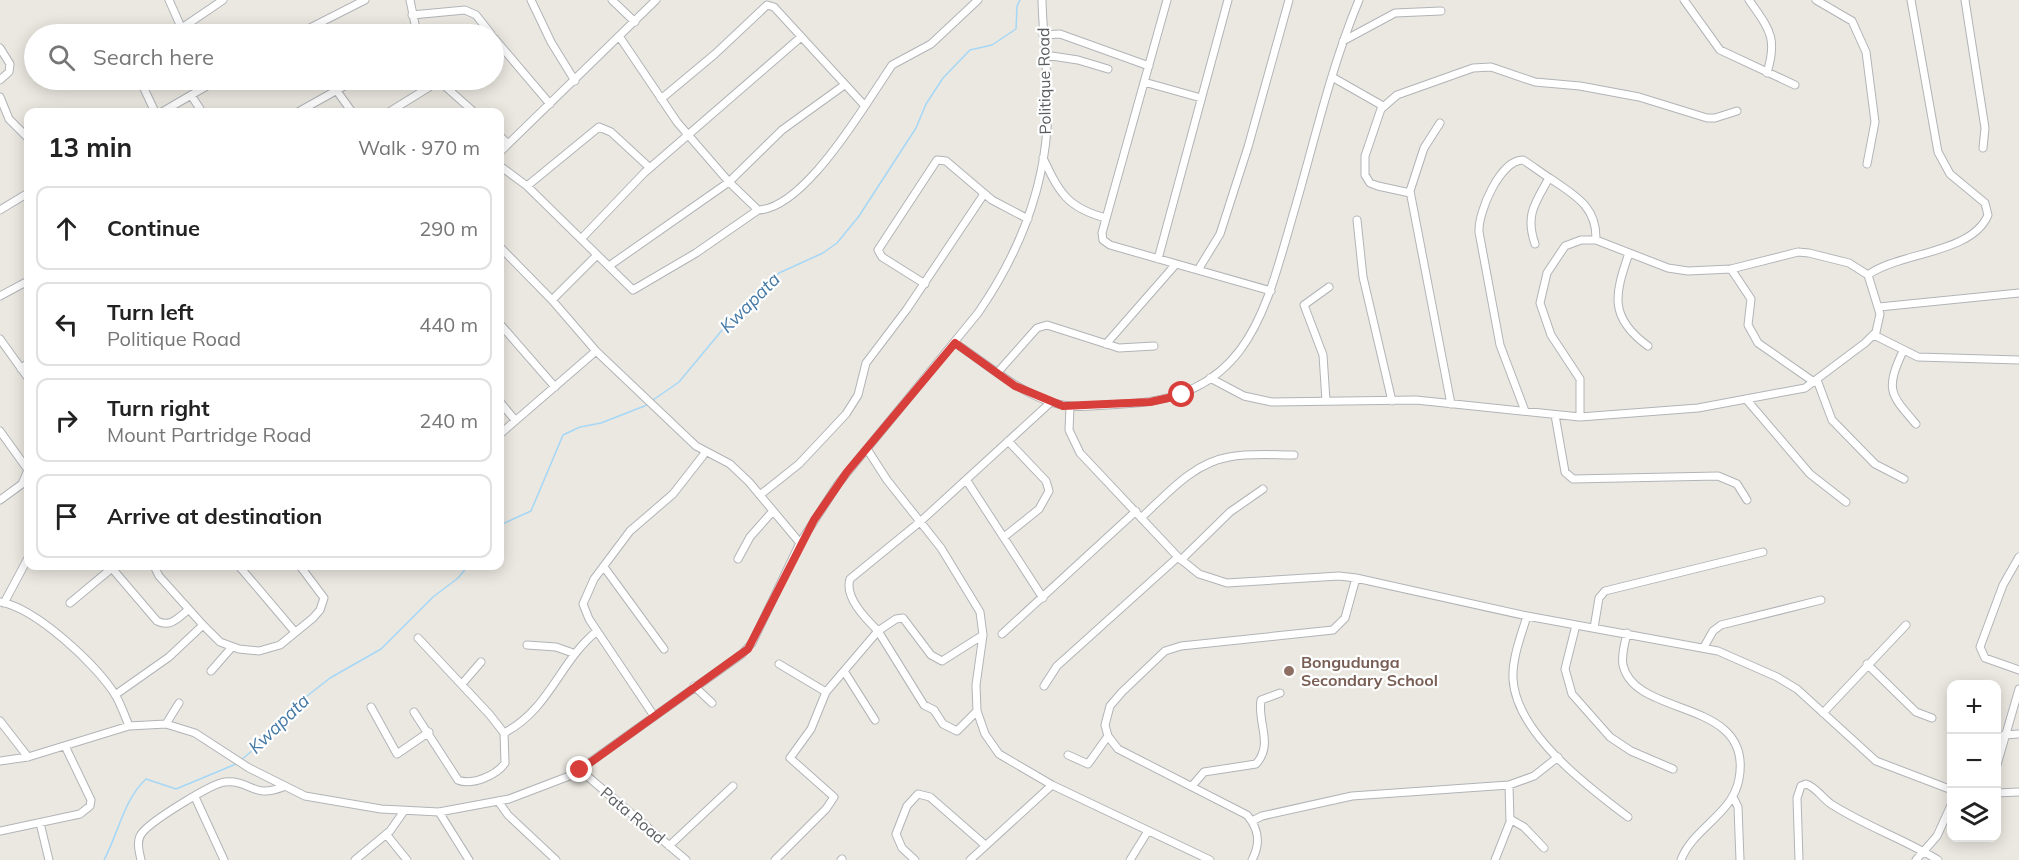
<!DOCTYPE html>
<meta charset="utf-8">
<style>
body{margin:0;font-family:Mulish,sans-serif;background:#f6f6f6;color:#222}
.controls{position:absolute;right:18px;bottom:18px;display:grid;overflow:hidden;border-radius:12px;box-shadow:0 3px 15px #0003}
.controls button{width:54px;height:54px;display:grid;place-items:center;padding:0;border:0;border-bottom:2px solid #e0e0e0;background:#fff;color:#222;font:30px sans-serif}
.stop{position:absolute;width:18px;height:18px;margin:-14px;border:4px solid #d83e3a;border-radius:50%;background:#fff}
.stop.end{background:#d83e3a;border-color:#fff;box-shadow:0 2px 6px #0008}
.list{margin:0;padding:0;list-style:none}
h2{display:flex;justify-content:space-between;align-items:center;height:78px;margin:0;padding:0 24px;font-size:26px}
h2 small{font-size:20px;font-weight:400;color:#767676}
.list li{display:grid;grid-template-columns:39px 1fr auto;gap:18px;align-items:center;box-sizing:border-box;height:84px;margin:0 12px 12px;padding:0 12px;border:2px solid #e0e0e0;border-radius:12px}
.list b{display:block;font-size:22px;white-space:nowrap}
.list p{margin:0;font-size:20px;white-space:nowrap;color:#767676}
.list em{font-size:20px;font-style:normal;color:#767676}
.icon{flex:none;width:33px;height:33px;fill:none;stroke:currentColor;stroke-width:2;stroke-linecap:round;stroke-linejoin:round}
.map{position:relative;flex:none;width:2019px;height:860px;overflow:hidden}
.search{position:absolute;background:#fff;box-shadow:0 3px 15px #0003;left:24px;top:24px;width:480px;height:66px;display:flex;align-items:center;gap:15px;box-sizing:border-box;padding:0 21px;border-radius:33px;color:#767676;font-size:22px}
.panel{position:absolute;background:#fff;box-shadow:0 3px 15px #0003;left:24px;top:108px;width:480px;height:462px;border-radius:12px}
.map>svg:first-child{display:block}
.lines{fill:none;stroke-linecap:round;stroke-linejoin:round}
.stream{stroke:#a5d7f6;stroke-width:1.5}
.minor-casing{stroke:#b1b4b7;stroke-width:9}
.minor{stroke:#fff;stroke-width:7}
.route{stroke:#d83e3a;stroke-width:8}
.education-dot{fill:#8d6e63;stroke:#fff;stroke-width:2}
.labels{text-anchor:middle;stroke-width:4.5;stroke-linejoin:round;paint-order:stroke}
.street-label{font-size:16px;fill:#595d60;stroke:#fff}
.education-label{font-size:16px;font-weight:bold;fill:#785e54;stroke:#fff;text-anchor:start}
.water-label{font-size:18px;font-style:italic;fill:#4579a6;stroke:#fff}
</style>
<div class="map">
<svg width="2019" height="860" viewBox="0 0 2019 860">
<rect width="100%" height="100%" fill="#ebe8e1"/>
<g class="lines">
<path class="stream" d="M 653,400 L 679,382 L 728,323 L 751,305 L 779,273 L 823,253 L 837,243 L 859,216 L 916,128 L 926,104 L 943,78 L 970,50 L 992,45 L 1016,29 L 1017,6 L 1020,0
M 500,525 L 531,511 L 563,435 L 580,427 L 601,423 L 647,405
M 240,761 L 267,738 L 302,700 L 330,678 L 381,649 L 433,597 L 458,578 L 468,566
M 104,860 C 118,834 124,799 146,779 L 176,789 L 236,764"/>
<defs>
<path id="minor" d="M 169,0 L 181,27
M 410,0 L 417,34
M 531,0 L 551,42 L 575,81
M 612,0 L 635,22
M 1167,0 L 1102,233 L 1103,240 L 1110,245 L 1271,291
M 1684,0 L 1720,50 L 1795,85
M 1749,0 C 1769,29 1778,37 1767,73
M 1816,0 L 1852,21 L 1866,52 L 1875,122 L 1867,164
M 1965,0 L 1985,128 L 1983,148
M 412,15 L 465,10 L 476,15 L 491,34
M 173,34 L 223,0
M 298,34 L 365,0
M 1043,35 L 1060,34 L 1149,66
M 494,38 L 550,104
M 1343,41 L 1395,13 L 1441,11
M 0,48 L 10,64 L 9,72 L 0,80
M 1045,55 L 1078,60 L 1108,69
M 1332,77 L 1383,106
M 140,80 L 155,112
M 329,80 L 352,112
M 438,80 L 474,112
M 1144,82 L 1201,98
M 191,95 L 202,112
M 0,97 L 9,119 L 28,138
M 661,99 L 715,54 L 767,5 L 774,7 L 865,106 C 845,136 797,209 758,210
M 865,106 L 892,65 L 931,44 L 978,0
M 162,112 L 217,80
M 298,112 L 355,80
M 389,112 L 439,81
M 1440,123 L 1424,148 L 1410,191 L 1451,404
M 500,136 L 507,143
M 500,152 L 656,0
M 1043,158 C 1059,192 1067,208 1106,218
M 500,166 L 527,186 L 633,290 L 696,253 L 758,210 L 729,182 L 677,122 L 619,36
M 527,186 L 599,127 L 611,132 L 650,168
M 1410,193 L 1378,186 L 1370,183 L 1365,175 L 1365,156 L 1381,109 L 1397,95 L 1473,68 L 1491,67 L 1535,82 L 1580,86 L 1639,97 L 1707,118 L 1715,118 L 1737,111
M 0,210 L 28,193
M 1357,220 L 1363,277 L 1392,401
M 581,239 L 644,173 L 801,37
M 1535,244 C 1525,215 1535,203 1549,178
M 500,247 L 552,300 L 596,351 L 696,446 L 730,464 L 749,482 L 800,543
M 1629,253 C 1615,294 1608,317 1648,346
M 1158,259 L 1228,0
M 609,266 L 729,182 L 782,130 L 843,86
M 1731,269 L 1751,299 L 1748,325 L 1758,343 L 1814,382
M 1198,270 L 1220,234 L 1248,147 L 1289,0
M 1868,275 C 1899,252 1972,254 1988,215 L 1985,203 L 1950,174 L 1938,152 L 1911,0
M 925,284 L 882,257 L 878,250 L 937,160 L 946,161 L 992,200 L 1028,219
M 0,296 L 28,281
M 552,300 L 597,255
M 1879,307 L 2019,293
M 500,324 L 555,387
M 1874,335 L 1918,357 L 2019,360
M 0,339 L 28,378
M 955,343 C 987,364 1015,390 1051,402 C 1074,410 1100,405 1123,404 C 1251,398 1265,310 1295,208 C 1315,139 1331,67 1359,0
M 1106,344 L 1176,264
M 1903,351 C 1885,390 1890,394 1916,424
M 21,369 L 28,363
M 998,372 L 1037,328 L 1047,325 L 1119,348 L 1154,346
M 1210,378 L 1244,396 L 1272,402 L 1416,400 L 1580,417 L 1698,408 L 1805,388 L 1865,343 L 1876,332 L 1880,314 L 1868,275 L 1849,263 L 1809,253 L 1798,252 L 1731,269 L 1688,271 L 1668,268 L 1596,240 L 1581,240 L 1565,246 L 1547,273 L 1540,303 L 1551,335 L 1580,379 L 1580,417
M 1817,380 L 1832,420 L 1875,464 L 1904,479
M 1746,399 L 1810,474 L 1846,502
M 1326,401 L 1323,355 L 1304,305 L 1329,287
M 500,402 L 515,420
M 1070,407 L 1069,430 L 1080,453 L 1178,557 L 1199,574 L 1227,583 L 1339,576 L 1356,578 L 1527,616 L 1718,651 L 1777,677 L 1797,689 L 1876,761 L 1952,790
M 1525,411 L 1500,345 L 1479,232 C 1478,212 1500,160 1523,160 C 1533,166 1541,173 1551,179 C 1576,196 1597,207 1596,240
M 1555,415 L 1565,472 L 1573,479 L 1718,476 L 1737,484 L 1747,500
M 0,431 L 28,470 L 22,484 L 0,500
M 500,434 L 596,351
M 867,449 L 887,480 L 941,548 L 980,612 L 983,635 L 976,685 L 977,711 L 985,734 L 999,754 L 1052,785 L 1210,860
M 967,481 L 1043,598
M 760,495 L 799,464 L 846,414 L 858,395 L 866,363 L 907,309 L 984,194
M 1142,517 C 1167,494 1193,463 1229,457 C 1250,453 1273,455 1294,455
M 1004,537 L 1039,509 L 1049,491 L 1046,481 L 1008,441
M 2019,557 L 2003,585 L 1980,647 L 1985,658 L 2019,670
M 738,559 L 750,537 L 772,512
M 1181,560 L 1230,512 L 1263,489
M 110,566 L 157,621 C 170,628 178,618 188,610
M 154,566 L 159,576 L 203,625 L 220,642 L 239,649 L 259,651 L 280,645 L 313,618 L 320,610 L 324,598 L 300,566
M 239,566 L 295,632
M 604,567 L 664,649
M 0,602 C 36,608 97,665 116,696 C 121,705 125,716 129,726
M 4,603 L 28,558
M 70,603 L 112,568
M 1527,616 C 1521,636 1512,658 1513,679 C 1516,733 1588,787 1628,817
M 1576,625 L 1565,669 L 1572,694 L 1610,737 L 1631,751 L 1673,769
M 1594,628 L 1599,598 L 1605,591 L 1763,552
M 1627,633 C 1625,644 1621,654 1623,665 C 1635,719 1754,697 1739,779 C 1733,814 1692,829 1681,860
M 1002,634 L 1136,511
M 418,638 L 490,715 L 504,733
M 527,645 L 556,647 L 573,653
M 1704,647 L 1713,631 L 1721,625 L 1821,600
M 779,664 L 826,692
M 1867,664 L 1916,712 L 1932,718
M 211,671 L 232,647
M 844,671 L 875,720
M 462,684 L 481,662
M 694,686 L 712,703
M 1044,686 L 1057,666 L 1178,557
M 115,695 L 169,657 L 203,625
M 371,707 L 397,754 L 429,732
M 977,711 L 957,731 L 943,724 L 934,710 L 924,705 L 878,631 L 896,619 L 903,618 L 931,655 L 942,661 L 983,635
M 414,712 L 458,780 C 472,786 497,775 505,763 L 504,733 C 550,709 559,662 597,631
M 1823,713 L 1906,625
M 654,716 L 589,619 L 583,604 L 594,579 L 630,531 L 673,494 L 705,453
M 0,721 L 28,757
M 166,724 L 179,703
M 2004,735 L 2019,734
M 1068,755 L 1088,764 L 1108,736
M 0,761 L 28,757 L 129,726 L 166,724 L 195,733 L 249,768 L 305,796 L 381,809 L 439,812 L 509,799 L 572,775 L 742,654 L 752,643 L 800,543 L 838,484 L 978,313 C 1016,258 1042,196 1047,129 C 1050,86 1043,43 1042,0
M 1996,768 L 2019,689
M 580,770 L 686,860
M 1192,786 L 1204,772 L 1256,764 C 1274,744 1257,723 1261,700 L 1280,693
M 1996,793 L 2019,792
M 195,797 L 224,860
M 1733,797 L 1738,807 L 1740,860
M 498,801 L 508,815 L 556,860
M 439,812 L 469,860
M 1510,819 L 1524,827 L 1544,848
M 1252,821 L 1262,816 L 1352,796 L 1509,785 L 1534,776 L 1558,757
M 40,823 L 49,860
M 0,831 L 80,814 L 90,806 L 91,800 L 65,746
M 386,834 L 407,860
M 669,846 L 733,786
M 141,860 C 139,851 136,840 142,833 C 151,821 212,783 225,782 C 252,780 252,799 283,787
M 355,860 L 390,831 L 404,811
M 775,860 L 826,809 L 834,797 L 790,758 L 811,729 L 826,692 L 878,631 C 866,619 844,597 850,579 L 921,521 L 1051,402
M 841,860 L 842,859
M 915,860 L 902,848 L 896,834 L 907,806 L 918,794 L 930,797 L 985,845
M 970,860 L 1052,785
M 1130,860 L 1148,831
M 1252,860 C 1261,843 1259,829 1247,815 L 1118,749 L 1108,736 L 1105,725 L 1110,706 L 1122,692 L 1165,651 L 1181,646 L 1333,630 L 1345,618 L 1356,578
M 1495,860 L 1510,822 L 1509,785
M 1799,860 L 1797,798 L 1801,786 L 1806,784 C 1816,787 1822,798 1831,804 C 1865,826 1904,839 1938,860
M 1916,860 L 1937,836 L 1952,803"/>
</defs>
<use href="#minor" class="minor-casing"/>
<use href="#minor" class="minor"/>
</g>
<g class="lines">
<path class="route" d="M 580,770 L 748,649 L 814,520 L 847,472 L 955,343 L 1015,386 L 1063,406 L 1150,402 L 1182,395"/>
</g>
<circle class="education-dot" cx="1289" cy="671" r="6"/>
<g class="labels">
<g class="street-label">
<text transform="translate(1044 81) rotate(-91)" y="6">Politique Road</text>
<text transform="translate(633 815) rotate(40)" y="6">Pata Road</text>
</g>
<g class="education-label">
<text x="1301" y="668">Bongudunga<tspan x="1301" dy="18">Secondary School</tspan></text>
</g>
<g class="water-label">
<text transform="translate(750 303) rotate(-45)" y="6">Kwapata</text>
<text transform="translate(279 724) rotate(-44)" y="6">Kwapata</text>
</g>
</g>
</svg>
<div class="controls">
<button>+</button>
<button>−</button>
<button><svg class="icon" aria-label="layers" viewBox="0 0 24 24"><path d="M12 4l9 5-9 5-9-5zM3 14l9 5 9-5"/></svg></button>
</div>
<div class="stop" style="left:1182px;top:395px"></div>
<div class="stop end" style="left:580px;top:770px"></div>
<div class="search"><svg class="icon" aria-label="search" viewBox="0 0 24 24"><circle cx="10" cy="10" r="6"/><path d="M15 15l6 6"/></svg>Search here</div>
<section class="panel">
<h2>13 min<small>Walk · 970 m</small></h2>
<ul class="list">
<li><svg class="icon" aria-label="ahead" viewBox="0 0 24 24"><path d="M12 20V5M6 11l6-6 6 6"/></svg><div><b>Continue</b></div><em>290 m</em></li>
<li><svg class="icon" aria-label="left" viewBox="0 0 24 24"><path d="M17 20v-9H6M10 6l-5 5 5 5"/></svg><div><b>Turn left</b><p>Politique Road</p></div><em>440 m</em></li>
<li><svg class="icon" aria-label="right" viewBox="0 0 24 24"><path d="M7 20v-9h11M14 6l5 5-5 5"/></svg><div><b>Turn right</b><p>Mount Partridge Road</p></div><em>240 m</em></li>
<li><svg class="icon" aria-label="arrive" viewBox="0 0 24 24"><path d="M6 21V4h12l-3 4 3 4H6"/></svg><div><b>Arrive at destination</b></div></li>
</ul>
</section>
</div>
